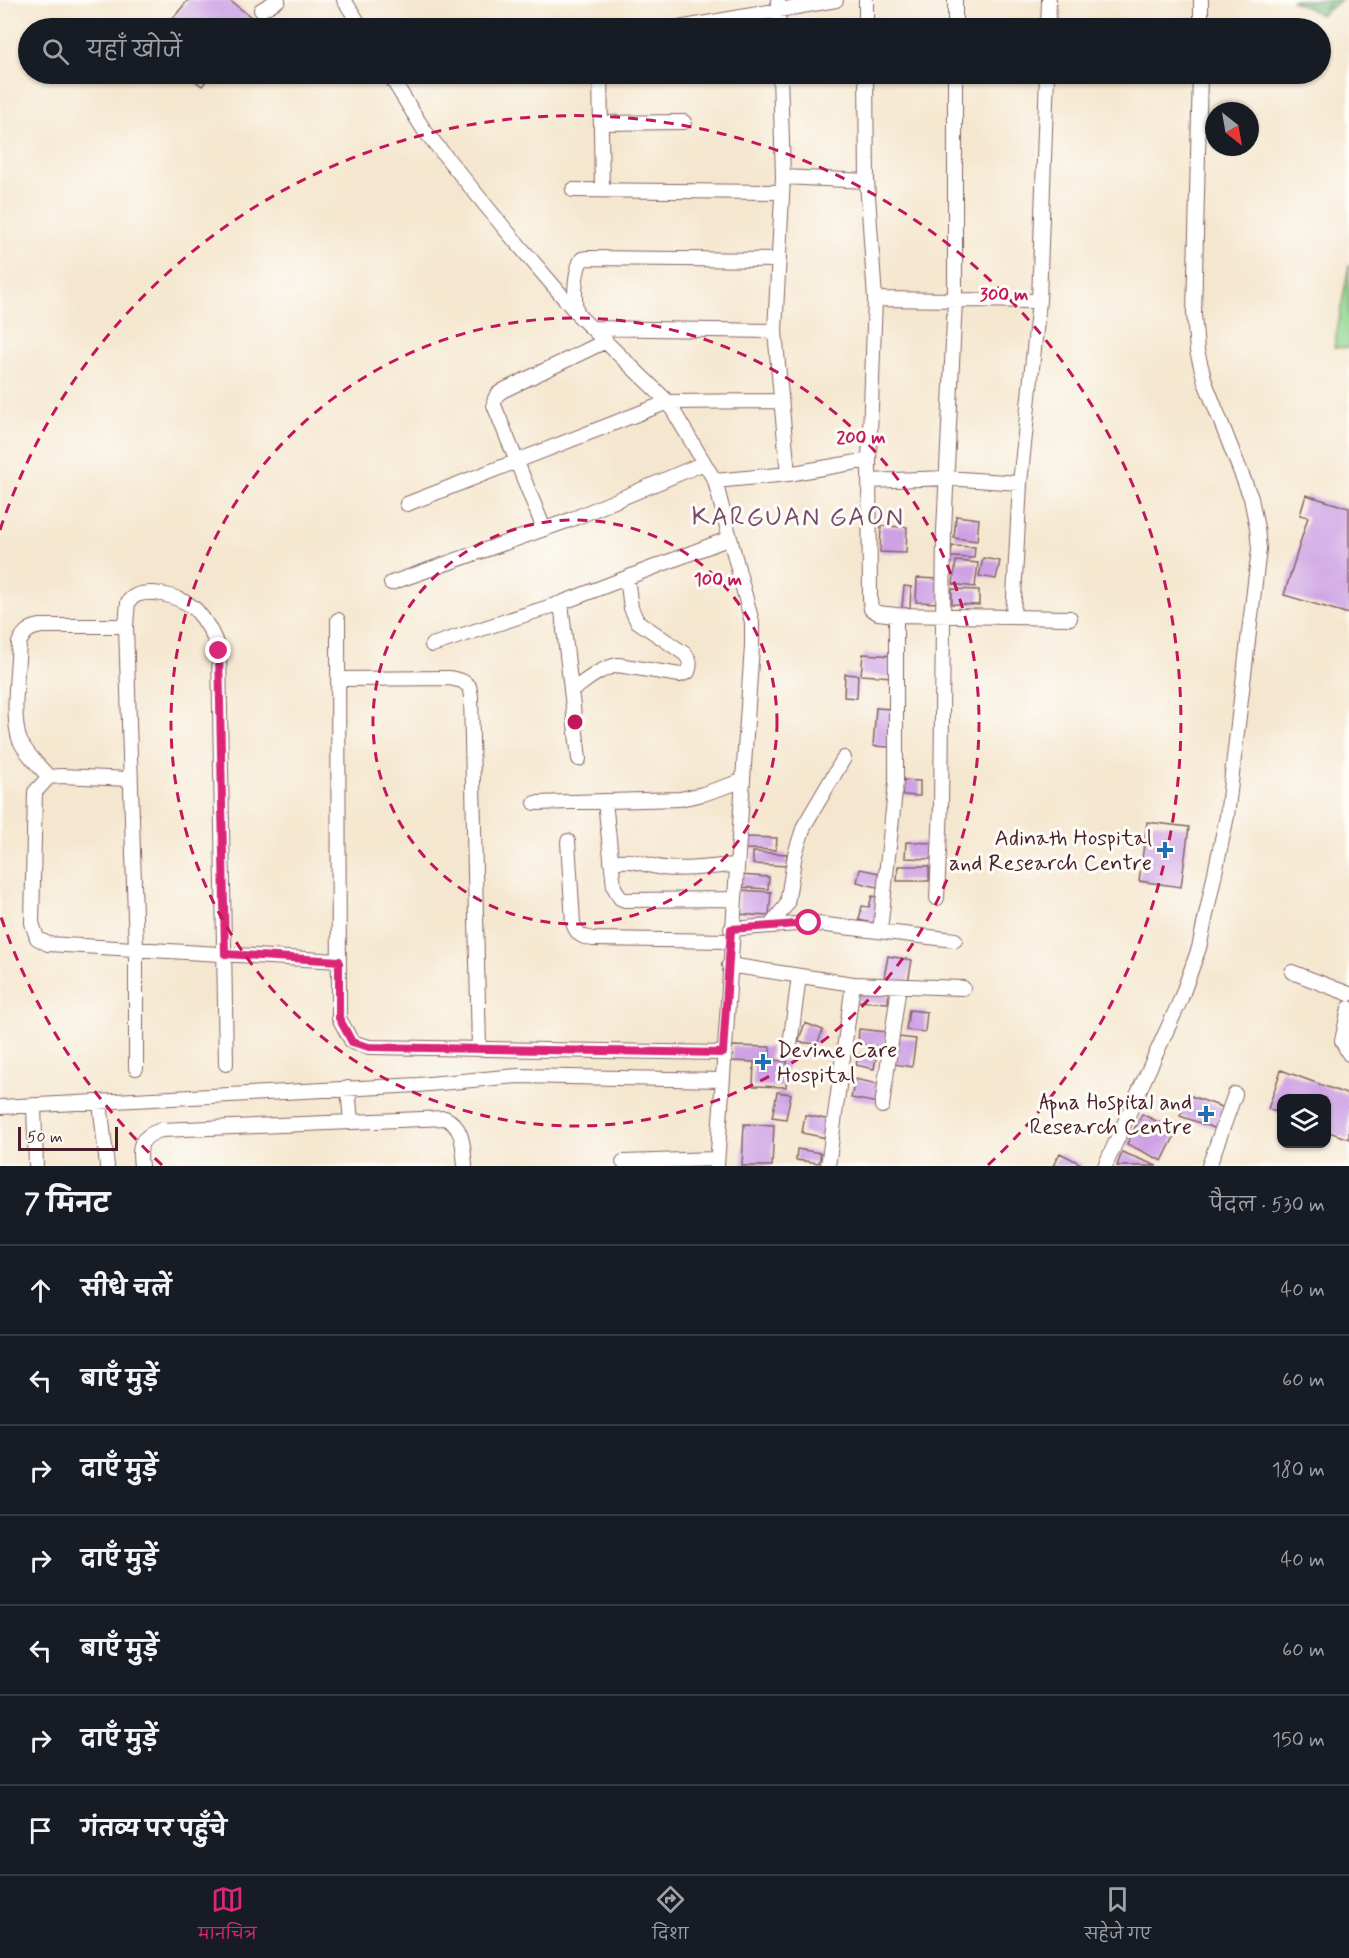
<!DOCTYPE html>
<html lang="hi">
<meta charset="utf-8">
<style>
body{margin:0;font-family:Mynerve,"Playpen Sans Deva",sans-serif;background:#20242c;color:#f1f3f6}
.controls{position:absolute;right:18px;bottom:18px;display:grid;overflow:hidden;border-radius:12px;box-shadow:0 2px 4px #0004}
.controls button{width:54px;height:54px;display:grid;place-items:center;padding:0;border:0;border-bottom:2px solid #363941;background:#171b24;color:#f1f3f6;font:30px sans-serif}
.compass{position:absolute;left:1205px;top:102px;width:54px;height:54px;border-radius:50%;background:#171b24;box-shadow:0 2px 4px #0004;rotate:149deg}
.scale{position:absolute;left:18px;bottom:15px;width:100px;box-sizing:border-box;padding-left:6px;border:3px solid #4a1f2b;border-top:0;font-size:16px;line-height:21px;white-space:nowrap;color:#4a1f2b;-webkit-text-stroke:4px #fdfcf7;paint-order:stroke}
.stop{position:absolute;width:18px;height:18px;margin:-14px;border:4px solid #db2777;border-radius:50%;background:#fff}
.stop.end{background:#db2777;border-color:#fff;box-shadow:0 2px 6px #0008}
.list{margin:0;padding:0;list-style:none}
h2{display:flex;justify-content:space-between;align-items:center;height:78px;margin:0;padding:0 24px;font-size:26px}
h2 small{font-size:20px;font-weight:400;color:#9ea1a6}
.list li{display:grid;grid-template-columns:39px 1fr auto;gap:18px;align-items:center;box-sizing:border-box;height:90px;padding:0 24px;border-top:2px solid #363941}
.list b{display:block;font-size:22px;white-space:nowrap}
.list em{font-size:20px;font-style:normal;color:#9ea1a6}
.icon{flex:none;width:33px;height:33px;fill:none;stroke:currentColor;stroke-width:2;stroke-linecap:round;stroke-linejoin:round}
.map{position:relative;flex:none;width:1349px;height:1166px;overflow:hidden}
.search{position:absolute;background:#171b24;box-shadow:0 2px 4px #0004;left:18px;right:18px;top:18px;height:66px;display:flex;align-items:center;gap:15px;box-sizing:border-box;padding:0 21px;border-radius:33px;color:#9ea1a6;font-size:22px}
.sheet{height:708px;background:#171b24}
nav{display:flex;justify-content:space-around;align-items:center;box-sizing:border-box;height:84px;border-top:2px solid #363941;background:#171b24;font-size:16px;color:#9ea1a6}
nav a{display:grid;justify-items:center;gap:3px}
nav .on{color:#db2777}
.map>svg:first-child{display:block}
.forest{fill:url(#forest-firs);stroke:#606c52;stroke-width:1.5}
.green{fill:#92d790;stroke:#6e7b5e;stroke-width:1.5}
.building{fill:#cea1e4}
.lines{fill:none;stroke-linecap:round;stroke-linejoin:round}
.minor-casing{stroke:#866564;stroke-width:16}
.minor{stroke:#fff;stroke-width:14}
.route{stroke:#db2777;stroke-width:8}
.ring{fill:none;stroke:#c2185b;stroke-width:3;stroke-dasharray:10 8}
.poi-dot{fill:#1f6fb2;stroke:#fdfcf7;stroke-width:2}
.labels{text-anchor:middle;stroke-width:6;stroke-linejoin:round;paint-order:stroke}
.poi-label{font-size:22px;fill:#4a1f2b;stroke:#fdfcf7;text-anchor:end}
.quarter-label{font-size:26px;letter-spacing:1.5px;fill:#784c6c;stroke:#fdfcf7}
.centre{fill:#c2185b;stroke:#fdfcf7;stroke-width:3}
.ring-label{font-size:18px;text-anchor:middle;font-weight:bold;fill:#c2185b;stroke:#fdfcf7;stroke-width:6;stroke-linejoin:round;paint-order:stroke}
</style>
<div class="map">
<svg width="1349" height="1166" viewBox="0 0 1349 1166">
<defs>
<pattern id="forest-firs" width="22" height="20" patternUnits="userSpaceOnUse" patternTransform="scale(1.5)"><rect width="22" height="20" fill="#75b87a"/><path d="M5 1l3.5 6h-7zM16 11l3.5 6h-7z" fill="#629564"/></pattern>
</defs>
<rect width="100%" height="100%" fill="#fdfcf7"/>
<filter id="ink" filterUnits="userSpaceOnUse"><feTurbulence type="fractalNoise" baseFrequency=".0167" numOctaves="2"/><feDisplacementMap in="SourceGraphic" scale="12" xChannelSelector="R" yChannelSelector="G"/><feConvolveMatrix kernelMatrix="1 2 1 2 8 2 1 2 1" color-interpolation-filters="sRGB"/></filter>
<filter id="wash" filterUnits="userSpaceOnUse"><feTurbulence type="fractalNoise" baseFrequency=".008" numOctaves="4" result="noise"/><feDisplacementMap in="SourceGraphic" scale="24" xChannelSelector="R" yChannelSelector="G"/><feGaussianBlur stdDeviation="1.35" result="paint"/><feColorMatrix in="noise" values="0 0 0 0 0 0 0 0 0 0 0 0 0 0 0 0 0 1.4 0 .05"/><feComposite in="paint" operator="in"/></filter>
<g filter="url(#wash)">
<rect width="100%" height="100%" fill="#f5e7cf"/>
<path class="forest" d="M 1291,0 L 1341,0 L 1321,15 Z"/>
<path class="green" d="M 1349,265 L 1349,348 L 1334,347 Z"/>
<g id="blocks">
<path class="building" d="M 188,0 L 229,0 L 255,20 L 248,28 L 165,28 Z
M 186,74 L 212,74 L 202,86 Z
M 1306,495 L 1349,508 L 1349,614 L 1284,595 L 1308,517 L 1300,515 Z
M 956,516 L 979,519 L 977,541 L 954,538 Z
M 881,526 L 907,527 L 906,553 L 880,552 Z
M 952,546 L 975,547 L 974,558 L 951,557 Z
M 983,558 L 1000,561 L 996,579 L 979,576 Z
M 956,561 L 978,563 L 975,587 L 953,584 Z
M 917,578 L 941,579 L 940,603 L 916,602 Z
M 904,586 L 911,587 L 910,608 L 902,608 Z
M 952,589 L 979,590 L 979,605 L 952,604 Z
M 863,654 L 895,656 L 893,677 L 861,675 Z
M 845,674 L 858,675 L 857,698 L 844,697 Z
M 876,708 L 892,709 L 889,747 L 873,746 Z
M 901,780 L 920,781 L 920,796 L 900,795 Z
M 1147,822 L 1189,827 L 1181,887 L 1139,881 Z
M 743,837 L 777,838 L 776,850 L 743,849 Z
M 906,842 L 933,843 L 932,859 L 905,858 Z
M 753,852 L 787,854 L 786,866 L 753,864 Z
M 898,866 L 929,866 L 929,881 L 897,881 Z
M 860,869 L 884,874 L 881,888 L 857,882 Z
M 739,875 L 769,877 L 768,889 L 738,887 Z
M 740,890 L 771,892 L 769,916 L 738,914 Z
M 872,896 L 882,898 L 876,924 L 859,920 L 862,906 L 869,907 Z
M 888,956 L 912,960 L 908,982 L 884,978 Z
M 858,989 L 889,990 L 888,1003 L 857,1001 Z
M 909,1010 L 927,1012 L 925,1032 L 906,1030 Z
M 805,1023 L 823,1030 L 817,1044 L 798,1042 Z
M 859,1029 L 887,1032 L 885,1048 L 858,1044 Z
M 898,1037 L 916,1039 L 912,1067 L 894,1064 Z
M 732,1046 L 770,1047 L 770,1060 L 787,1061 L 786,1087 L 753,1086 L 754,1062 L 732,1061 Z
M 859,1054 L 876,1058 L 874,1069 L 856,1065 Z
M 1281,1070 L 1349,1095 L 1349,1139 L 1326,1131 L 1326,1098 L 1282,1098 L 1282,1114 L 1268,1109 Z
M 855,1079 L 883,1085 L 878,1103 L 851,1098 Z
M 777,1092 L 791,1094 L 786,1119 L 772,1117 Z
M 1188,1095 L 1225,1108 L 1217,1129 L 1180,1116 Z
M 1142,1114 L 1177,1131 L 1162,1161 L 1127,1144 Z
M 805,1115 L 831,1120 L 827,1138 L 802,1133 Z
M 744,1124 L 774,1125 L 772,1166 L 742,1166 Z
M 797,1149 L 821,1153 L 819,1163 L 796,1160 Z
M 1122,1152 L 1157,1166 L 1117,1166 Z
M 1060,1153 L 1085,1166 L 1053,1166 Z"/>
</g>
</g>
<g filter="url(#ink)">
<use href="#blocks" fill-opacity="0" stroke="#866564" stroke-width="1.5"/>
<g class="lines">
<defs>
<path id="minor" d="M 344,0 L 362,28
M 778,0 L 779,28
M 866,0 L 866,28
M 955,0 L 955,28
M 261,10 L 278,0
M 679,28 L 836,0
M 1048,28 L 1049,0
M 1201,28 L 1201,0
M 389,74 L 424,130 L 505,229 L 575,311
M 600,74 L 602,190
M 780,74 L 783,177 L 775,331 L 788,474
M 601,123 L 684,122
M 783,177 L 867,181
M 573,190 L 781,192
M 875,299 L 1039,301
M 592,328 L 775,331
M 869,460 L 870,599 L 871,609 L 878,613 L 896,615 L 896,782 L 880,931
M 715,481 L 788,474 L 869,460 L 875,299 L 867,181 L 866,74
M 869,481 L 946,478 L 1020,483
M 407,504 L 668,402 L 781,401
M 544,529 L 494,405 C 494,396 498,393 506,389 L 606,341
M 391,583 L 570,520 L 704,463
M 896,615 L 1070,618
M 1013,617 L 1020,483 L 1039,301 L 1047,74
M 338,620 L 339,1018 L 352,1042 L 369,1047 L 723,1053
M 432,645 L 561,603
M 340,679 L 450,678 L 462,681 L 469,686 L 471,696 L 479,1049
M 571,691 C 586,681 600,668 618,665 L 680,675 L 688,672 C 691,664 690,660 685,654 L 637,621 L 631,608 L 627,578
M 579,759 L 561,603 L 730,538
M 49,777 C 39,766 27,755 20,741 C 11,719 18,668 19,643 C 24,632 29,628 41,626 L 126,626
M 130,779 L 61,776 L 49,777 L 35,792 L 32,923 L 37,938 L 48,944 L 339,961
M 605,801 L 614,887 L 620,898 L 625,900 L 733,899
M 535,803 L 680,799 L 703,794 L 742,781
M 568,841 L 573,923 C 577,935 582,937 593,939 L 731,941
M 611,862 C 636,858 641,865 663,868 C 687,871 712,866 736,865
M 937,898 L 941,806 L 944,531 L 955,300 L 955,74
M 771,925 L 787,904 L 795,854 L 804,826 L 844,758
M 731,929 L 809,923 L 955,940
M 729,965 L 853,984 L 963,988
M 1292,972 L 1349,994
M 1349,1008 L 1342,1041 L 1349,1054
M 790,1045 L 799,976
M 136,1068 L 136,949 L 126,626 L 128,602 C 141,584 182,596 196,610 C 207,622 214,636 219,651 L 226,1064
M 348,1088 L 351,1122 L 445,1118 C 464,1127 463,1147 465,1166
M 100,1102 L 107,1166
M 34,1106 L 36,1166
M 882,1106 L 899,986
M 0,1107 L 418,1085 L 518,1076 L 721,1080
M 623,1162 L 716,1159
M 141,1166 C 138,1145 140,1137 161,1130 L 351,1122
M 717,1166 L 752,646 L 752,622 L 715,481 L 668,402 L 579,316 C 572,306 575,269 582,259 L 588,258 L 779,260
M 828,1166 L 853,984
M 1105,1166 L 1180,1001 L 1199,948 L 1227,816 L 1259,549 L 1257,528 L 1251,498 L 1205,382 L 1197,351 L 1194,314 L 1200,74
M 1209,1166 L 1235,1094"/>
</defs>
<use href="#minor" class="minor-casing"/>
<use href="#minor" class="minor"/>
</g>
</g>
<g class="lines" filter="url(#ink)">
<path class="route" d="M 219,651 L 225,954 L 339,961 L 339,1018 L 352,1042 L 369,1047 L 723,1053 L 731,929 L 809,923"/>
</g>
<g class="ring">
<circle cx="575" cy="722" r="202"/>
<circle cx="575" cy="722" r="404"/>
<path d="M162 1165A606 606 0 0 1 0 914M0 530A606 606 0 1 1 988 1165"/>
</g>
<g class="poi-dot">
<path d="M1162 841h6v6h6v6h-6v6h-6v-6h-6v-6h6z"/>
<path d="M760 1053h6v6h6v6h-6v6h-6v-6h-6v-6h6z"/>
<path d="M1203 1105h6v6h6v6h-6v6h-6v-6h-6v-6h6z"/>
</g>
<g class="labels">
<g class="poi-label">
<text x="1152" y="845">Adinath Hospital<tspan x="1152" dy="25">and Research Centre</tspan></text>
<text x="777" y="1057" text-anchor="start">Devine Care<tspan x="777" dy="25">Hospital</tspan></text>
<text x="1192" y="1109">Apna Hospital and<tspan x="1192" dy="25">Research Centre</tspan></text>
</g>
<g class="quarter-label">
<text x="798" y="525">KARGUAN GAON</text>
</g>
</g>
<circle cx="575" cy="722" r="9" class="centre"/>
<g class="ring-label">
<text x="1004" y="300">300 m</text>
<text x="861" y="443">200 m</text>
<text x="718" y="585">100 m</text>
</g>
</svg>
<div class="controls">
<button><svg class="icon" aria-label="layers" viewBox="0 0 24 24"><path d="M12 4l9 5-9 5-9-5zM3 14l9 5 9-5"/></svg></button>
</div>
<svg class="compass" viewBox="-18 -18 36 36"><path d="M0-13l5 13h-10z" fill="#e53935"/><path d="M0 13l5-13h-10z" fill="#9ea1a6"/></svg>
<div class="scale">50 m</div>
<div class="stop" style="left:809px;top:923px"></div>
<div class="stop end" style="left:219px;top:651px"></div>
<div class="search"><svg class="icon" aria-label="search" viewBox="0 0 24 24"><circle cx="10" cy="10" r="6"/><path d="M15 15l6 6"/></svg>यहाँ खोजें</div>
</div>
<section class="sheet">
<h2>7 मिनट<small>पैदल · 530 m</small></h2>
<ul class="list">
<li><svg class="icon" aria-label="ahead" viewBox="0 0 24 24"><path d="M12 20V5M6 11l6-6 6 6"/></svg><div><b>सीधे चलें</b></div><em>40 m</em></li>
<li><svg class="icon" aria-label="left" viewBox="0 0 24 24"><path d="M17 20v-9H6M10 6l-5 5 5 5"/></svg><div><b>बाएँ मुड़ें</b></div><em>60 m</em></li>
<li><svg class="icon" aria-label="right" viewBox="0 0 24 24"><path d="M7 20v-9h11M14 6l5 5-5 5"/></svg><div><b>दाएँ मुड़ें</b></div><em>180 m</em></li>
<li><svg class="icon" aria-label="right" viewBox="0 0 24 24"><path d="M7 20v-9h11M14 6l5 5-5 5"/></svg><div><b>दाएँ मुड़ें</b></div><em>40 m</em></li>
<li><svg class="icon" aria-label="left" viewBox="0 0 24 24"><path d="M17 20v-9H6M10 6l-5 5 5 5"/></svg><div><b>बाएँ मुड़ें</b></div><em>60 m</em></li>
<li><svg class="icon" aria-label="right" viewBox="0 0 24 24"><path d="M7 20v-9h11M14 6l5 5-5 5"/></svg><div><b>दाएँ मुड़ें</b></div><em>150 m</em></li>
<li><svg class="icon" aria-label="arrive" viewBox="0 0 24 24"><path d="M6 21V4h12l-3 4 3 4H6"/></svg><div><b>गंतव्य पर पहुँचे</b></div></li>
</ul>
</section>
<nav>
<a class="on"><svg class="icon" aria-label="map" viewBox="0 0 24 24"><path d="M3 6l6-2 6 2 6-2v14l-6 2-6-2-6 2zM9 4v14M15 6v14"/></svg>मानचित्र</a>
<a><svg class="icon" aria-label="directions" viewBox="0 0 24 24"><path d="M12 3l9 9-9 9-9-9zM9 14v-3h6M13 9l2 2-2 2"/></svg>दिशा</a>
<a><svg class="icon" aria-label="saved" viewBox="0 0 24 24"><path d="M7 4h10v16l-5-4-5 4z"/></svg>सहेजे गए</a>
</nav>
